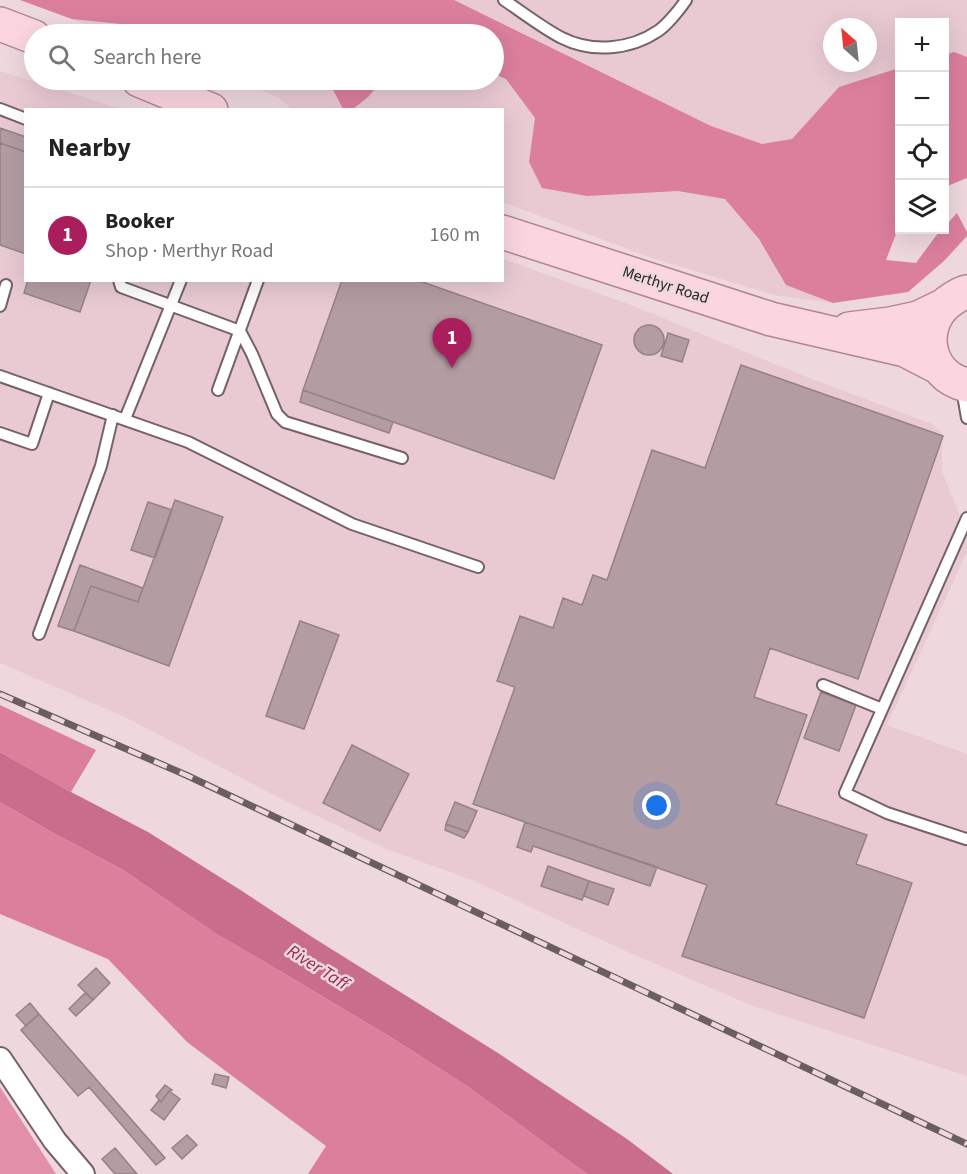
<!DOCTYPE html>
<meta charset="utf-8">
<style>
body{margin:0;font-family:"Source Sans 3",sans-serif;background:#f6f6f6;color:#222}
.controls{position:absolute;right:18px;top:18px;display:grid;overflow:hidden;border-radius:0px;box-shadow:0 6px 24px #0002}
.controls button{width:54px;height:54px;display:grid;place-items:center;padding:0;border:0;border-bottom:2px solid #e0e0e0;background:#fff;color:#222;font:30px sans-serif}
.compass{position:absolute;left:823px;top:18px;width:54px;height:54px;border-radius:50%;background:#fff;box-shadow:0 6px 24px #0002;rotate:333deg}
.you{position:absolute;left:657px;top:806px;width:21px;height:21px;margin:-15px;border:4px solid #fff;border-radius:50%;background:#1a73e8;box-shadow:0 0 0 9px #1a73e833}
.badge{display:grid;place-items:center;width:39px;height:39px;border-radius:50%;background:#ab1e5e;color:#fff;font-size:20px;font-weight:700}
.pin{position:absolute;translate:-50% -50px;filter:drop-shadow(0 2px 3px #0008)}
.pin::after{content:'';position:absolute;top:32px;width:21px;height:18px;background:inherit;clip-path:polygon(0 0,100% 0,50% 100%)}
.list{margin:0;padding:0;list-style:none}
h2{display:flex;justify-content:space-between;align-items:center;height:78px;margin:0;padding:0 24px;font-size:26px}
h2 small{font-size:20px;font-weight:400;color:#767676}
.list li{display:grid;grid-template-columns:39px 1fr auto;gap:18px;align-items:center;box-sizing:border-box;height:96px;padding:0 24px;border-top:2px solid #e0e0e0}
.list b{display:block;font-size:22px;white-space:nowrap}
.list p{margin:0;font-size:20px;white-space:nowrap;color:#767676}
.list em{font-size:20px;font-style:normal;color:#767676}
.icon{flex:none;width:33px;height:33px;fill:none;stroke:currentColor;stroke-width:2;stroke-linecap:round;stroke-linejoin:round}
.map{position:relative;flex:none;width:967px;height:1174px;overflow:hidden}
.search{position:absolute;background:#fff;box-shadow:0 6px 24px #0002;left:24px;top:24px;width:480px;height:66px;display:flex;align-items:center;gap:15px;box-sizing:border-box;padding:0 21px;border-radius:33px;color:#767676;font-size:22px}
.panel{position:absolute;background:#fff;box-shadow:0 6px 24px #0002;left:24px;top:108px;width:480px;height:174px;border-radius:0px}
.map>svg:first-child{display:block}
.built{fill:#e9cad3;fill-rule:evenodd}
.green{fill:#e28faa}
.forest{fill:#db7f9d}
.water{fill:#c86e8c}
.building{fill:#b39da3;stroke:#968187;stroke-width:1.5}
.lines{fill:none;stroke-linecap:round;stroke-linejoin:round}
.service-casing{stroke:#756267;stroke-width:14}
.minor-casing{stroke:#756267;stroke-width:26}
.primary-casing{stroke:#b18592;stroke-width:36}
.service{stroke:#fff;stroke-width:10}
.minor{stroke:#fff;stroke-width:22}
.primary{stroke:#fbd6e0;stroke-width:33}
.rail-casing{stroke:#6a5e61;stroke-width:7}
.rail{stroke:#eed8de;stroke-width:4.5;stroke-dasharray:14;stroke-linecap:butt}
.labels{text-anchor:middle;stroke-width:5;stroke-linejoin:round;paint-order:stroke}
.street-label{font-size:16px;fill:#2b2325;stroke:#eed8de}
.water-label{font-size:18px;font-style:italic;fill:#942754;stroke:#eed8de}
</style>
<div class="map">
<svg width="967" height="1174" viewBox="0 0 967 1174">
<rect width="100%" height="100%" fill="#eed8de"/>
<path class="built" d="M 20,0 L 967,0 L 967,101 L 945,135 L 944,22 L 900,22 L 899,203 L 833,303 L 774,295 L 649,257 L 503,202 L 502,110 L 292,109 L 279,98 L 238,80 L 494,80 L 494,34 L 111,34 ZM 832,27 L 868,27 L 868,63 L 832,63 Z
M 0,71 L 121,109 L 26,110 L 26,280 L 502,280 L 503,259 L 631,305 L 799,374 L 932,424 L 942,433 L 942,471 L 967,534 L 967,552 L 887,725 L 967,754 L 967,1076 L 748,1004 L 621,949 L 472,880 L 386,849 L 278,797 L 123,716 L 0,663 Z"/>
<path class="green" d="M 0,1087 L 56,1174 L 0,1174 Z"/>
<path class="forest" d="M 20,0 L 454,0 L 711,126 L 762,144 L 792,139 L 839,87 L 899,68 L 900,230 L 901,230 L 896,234 L 886,260 L 916,263 L 938,233 L 941,230 L 944,230 L 945,226 L 957,213 L 967,232 L 967,236 L 944,261 L 908,292 L 833,303 L 786,285 L 759,239 L 725,199 L 678,191 L 587,196 L 542,188 L 529,162 L 535,118 L 506,79 L 494,74 L 494,34 L 190,34 L 179,30 L 72,19 Z
M 954,52 L 967,57 L 967,178 L 945,187 L 945,55 Z
M 328,80 L 383,80 L 368,97 L 353,109 L 343,109 Z
M 0,705 L 96,750 L 71,792 L 0,752 Z
M 0,802 L 48,830 L 123,870 L 215,933 L 285,974 L 392,1038 L 470,1088 L 587,1174 L 308,1174 L 326,1146 L 187,1042 L 108,959 L 0,914 Z"/>
<path class="water" d="M 0,752 L 71,792 L 148,832 L 242,891 L 312,937 L 498,1053 L 627,1139 L 673,1174 L 587,1174 L 470,1088 L 392,1038 L 285,974 L 215,933 L 123,870 L 48,830 L 0,802 Z"/>
<path class="building" d="M 0,128 L 26,137 L 26,152 L 0,143 Z
M 0,143 L 26,152 L 26,254 L 0,245 Z
M 28,280 L 91,280 L 80,312 L 24,293 Z
M 342,280 L 417,280 L 602,345 L 554,479 L 303,390 Z
M634 340a15 15 0 1 1 30 0a15 15 0 1 1-30 0Z
M 668,333 L 689,340 L 682,362 L 661,356 Z
M 741,365 L 943,436 L 858,679 L 770,648 L 754,697 L 807,715 L 776,804 L 867,835 L 856,864 L 912,883 L 864,1018 L 682,956 L 707,885 L 473,804 L 515,687 L 497,681 L 520,616 L 553,628 L 563,598 L 582,605 L 593,575 L 607,580 L 652,450 L 705,468 Z
M 303,390 L 393,422 L 389,433 L 300,402 Z
M 175,500 L 223,517 L 169,666 L 74,631 L 91,586 L 138,602 Z
M 148,502 L 172,510 L 155,558 L 131,550 Z
M 80,565 L 143,588 L 138,602 L 91,586 L 74,631 L 58,626 Z
M 300,621 L 339,635 L 304,729 L 266,716 Z
M 821,692 L 856,705 L 839,751 L 804,738 Z
M 352,745 L 409,774 L 380,831 L 323,803 Z
M 455,802 L 477,811 L 468,832 L 446,824 Z
M 525,822 L 657,867 L 650,886 L 533,846 L 531,852 L 517,847 Z
M 446,824 L 468,832 L 464,838 L 445,830 Z
M 548,866 L 589,881 L 582,900 L 541,886 Z
M 589,881 L 614,889 L 608,905 L 584,896 Z
M 96,968 L 110,983 L 93,1000 L 78,985 Z
M 85,993 L 93,1000 L 76,1016 L 69,1009 Z
M 30,1003 L 39,1014 L 26,1026 L 16,1015 Z
M 39,1014 L 165,1158 L 156,1165 L 89,1087 L 78,1096 L 21,1030 Z
M 215,1074 L 229,1077 L 226,1088 L 212,1084 Z
M 165,1085 L 172,1090 L 169,1091 L 161,1102 L 156,1096 Z
M 169,1091 L 180,1099 L 164,1120 L 151,1110 L 159,1100 L 161,1102 Z
M 187,1135 L 197,1145 L 182,1159 L 172,1148 Z
M 115,1148 L 137,1174 L 115,1174 L 102,1159 Z"/>
<g class="lines">
<defs>
<path id="service" d="M 504,0 C 522,12 544,29 562,38 C 592,53 630,50 658,31 C 667,25 680,9 686,0
M 0,109 L 26,119
M 119,280 L 121,287 L 240,331 L 252,354 L 277,414 L 285,422 L 402,458
M 0,306 L 6,285
M 0,376 L 188,442 L 352,524 L 478,567
M 962,389 L 967,418
M 218,390 L 258,280
M 125,419 L 181,280
M 0,433 L 32,444 L 49,393
M 39,634 L 101,466 L 113,415
M 823,685 L 882,709
M 966,839 L 887,813 L 845,793 L 967,518"/>
<path id="minor" d="M 0,1059 L 55,1141 L 83,1174"/>
<path id="primary" d="M 0,24 L 34,37
M 139,80 L 211,110
M 502,232 L 771,319 L 905,350 L 938,367
M 967,292 C 962,293 959,295 954,298 C 917,320 924,376 967,385
M 849,329 L 890,324 L 918,318 L 943,306"/>
</defs>
<use href="#service" class="service-casing"/>
<use href="#minor" class="minor-casing"/>
<use href="#primary" class="primary-casing"/>
<use href="#service" class="service"/>
<use href="#minor" class="minor"/>
<use href="#primary" class="primary"/>
<defs>
<path id="rail" d="M 0,694 L 186,775 L 967,1144"/>
</defs>
<use href="#rail" class="rail-casing"/>
<use href="#rail" class="rail"/>
</g>
<g class="labels">
<g class="street-label">
<text transform="translate(666 284) rotate(18)" y="6">Merthyr Road</text>
</g>
<g class="water-label">
<text transform="translate(318 967) rotate(32)" y="6">River Taff</text>
</g>
</g>
</svg>
<div class="controls">
<button>+</button>
<button>−</button>
<button><svg class="icon" aria-label="locate" viewBox="0 0 24 24"><circle cx="12" cy="12" r="6"/><path d="M12 2v4M12 18v4M2 12h4M18 12h4"/></svg></button>
<button><svg class="icon" aria-label="layers" viewBox="0 0 24 24"><path d="M12 4l9 5-9 5-9-5zM3 14l9 5 9-5"/></svg></button>
</div>
<svg class="compass" viewBox="-18 -18 36 36"><path d="M0-13l5 13h-10z" fill="#e53935"/><path d="M0 13l5-13h-10z" fill="#767676"/></svg>
<div class="you"></div>
<div class="pin badge" style="left:452px;top:368px">1</div>
<div class="search"><svg class="icon" aria-label="search" viewBox="0 0 24 24"><circle cx="10" cy="10" r="6"/><path d="M15 15l6 6"/></svg>Search here</div>
<section class="panel">
<h2>Nearby<small></small></h2>
<ul class="list">
<li><span class="badge">1</span><div><b>Booker</b><p>Shop · Merthyr Road</p></div><em>160 m</em></li>
</ul>
</section>
</div>
